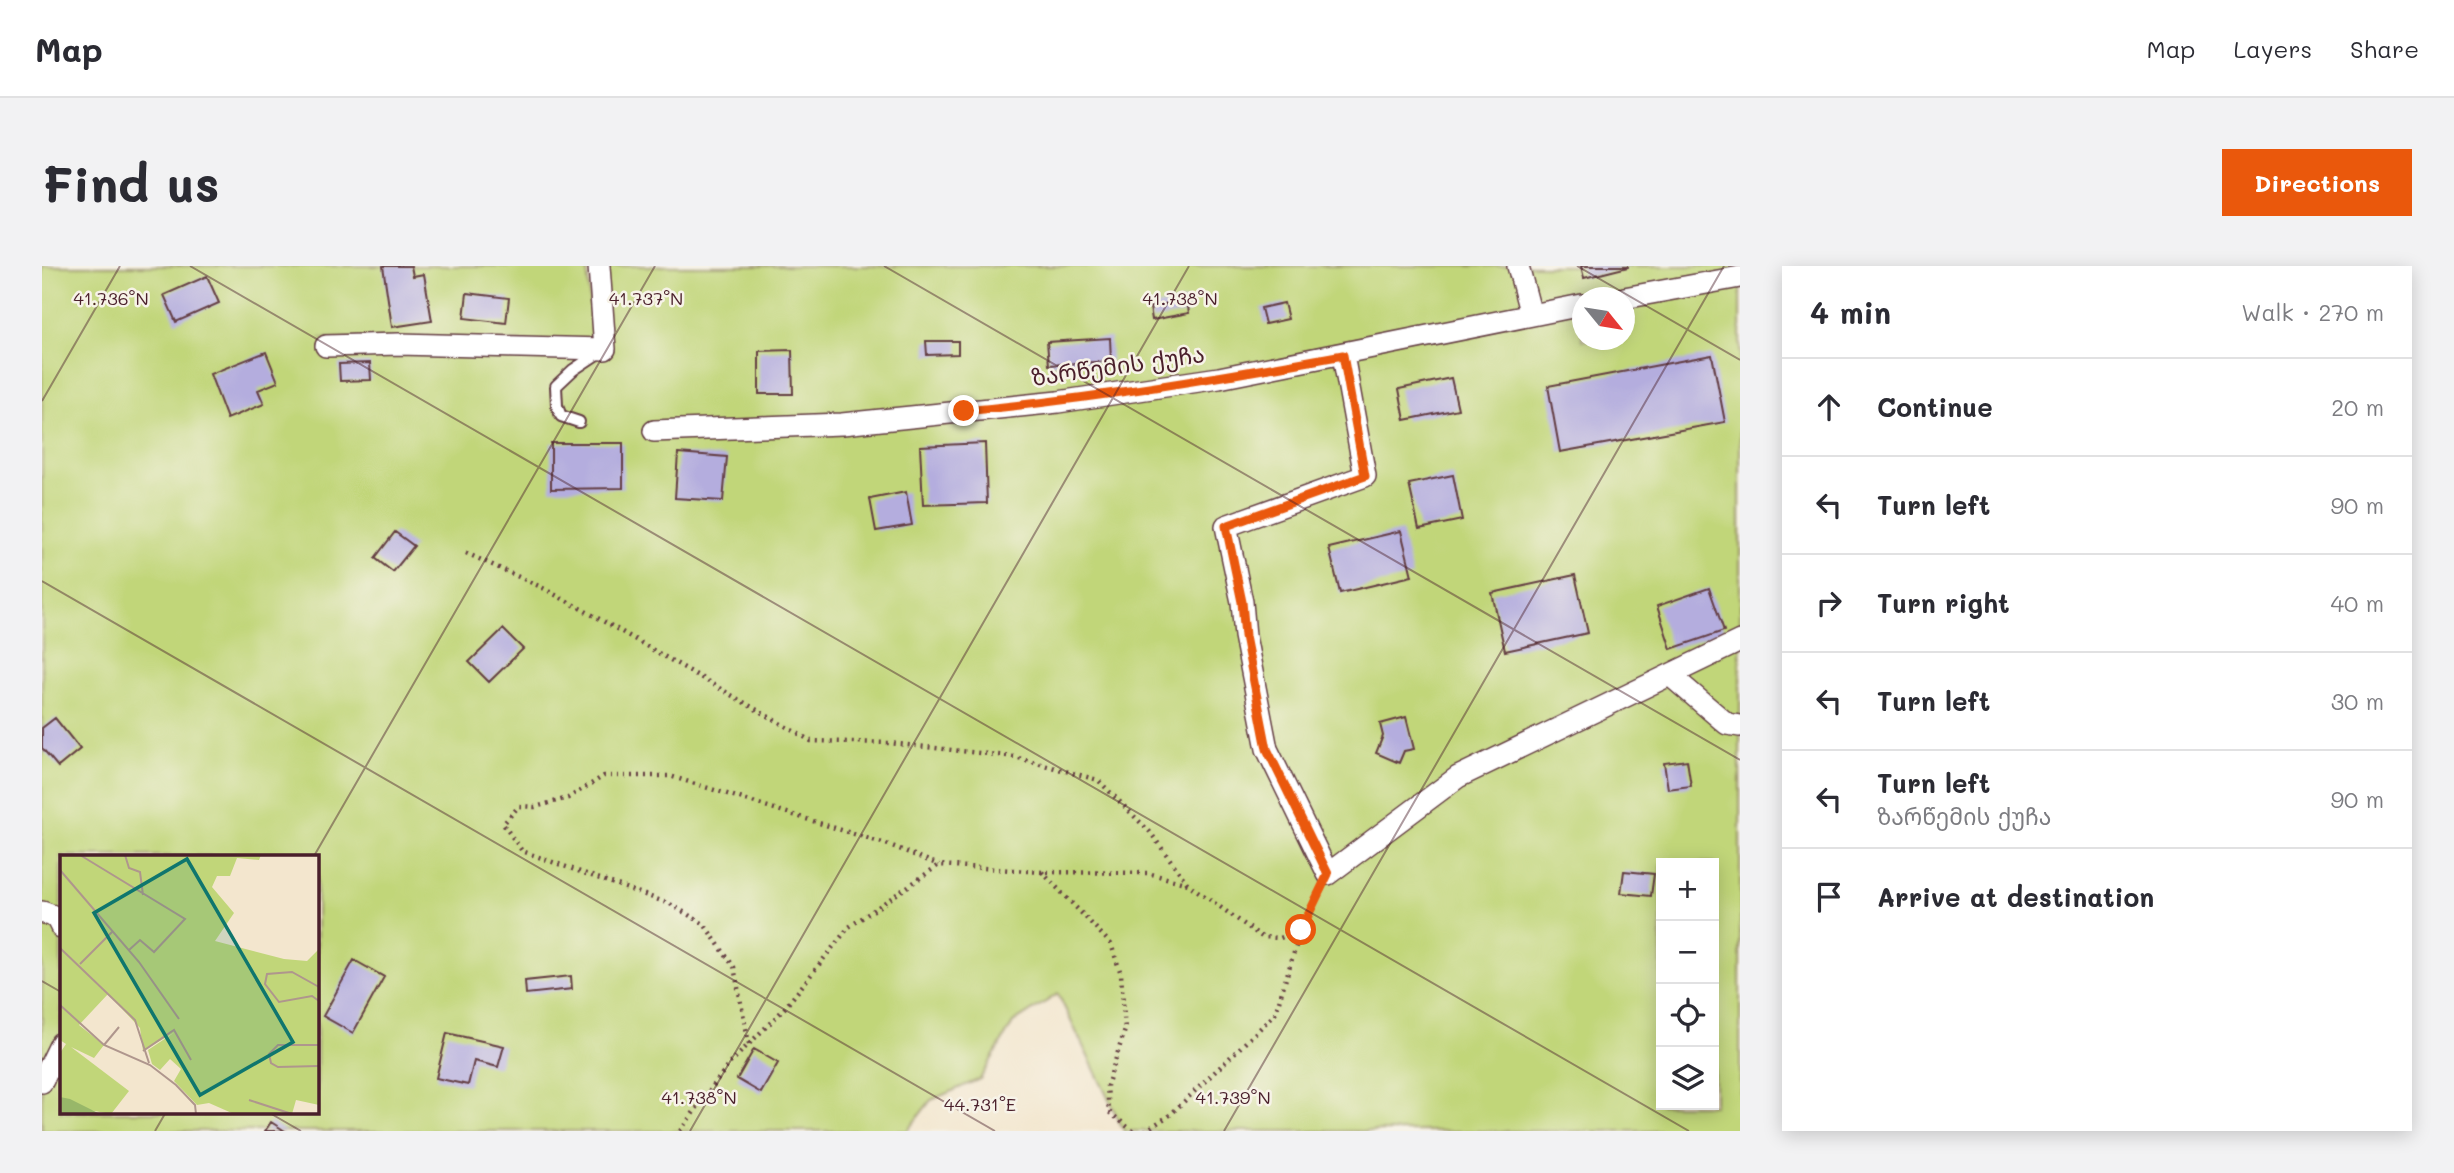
<!DOCTYPE html>
<meta charset="utf-8">
<style>
body{margin:0;font-family:Mali,"Noto Sans Georgian",sans-serif;background:#f2f2f3;color:#2b2b33}
.controls{position:absolute;right:21px;bottom:21px;display:grid;overflow:hidden;border-radius:0px;box-shadow:0 4px 18px #0003}
.controls button{width:63px;height:63px;display:grid;place-items:center;padding:0;border:0;border-bottom:2px solid #e1e1e2;background:#fff;color:#2b2b33;font:35px sans-serif}
.compass{position:absolute;left:1530px;top:21px;width:63px;height:63px;border-radius:50%;background:#fff;box-shadow:0 4px 18px #0003;rotate:120deg}
.stop{position:absolute;width:21px;height:21px;margin:-16px;border:5px solid #ea580c;border-radius:50%;background:#fff}
.stop.end{background:#ea580c;border-color:#fff;box-shadow:0 2px 7px #0008}
.list{margin:0;padding:0;list-style:none}
h2{display:flex;justify-content:space-between;align-items:center;height:91px;margin:0;padding:0 28px;font-size:30px}
h2 small{font-size:23px;font-weight:400;color:#7c7c81}
.list li{display:grid;grid-template-columns:46px 1fr auto;gap:21px;align-items:center;box-sizing:border-box;height:98px;padding:0 28px;border-top:2px solid #e1e1e2}
.list b{display:block;font-size:26px;white-space:nowrap}
.list p{margin:0;font-size:23px;white-space:nowrap;color:#7c7c81}
.list em{font-size:23px;font-style:normal;color:#7c7c81}
.icon{flex:none;width:38px;height:38px;fill:none;stroke:currentColor;stroke-width:2;stroke-linecap:round;stroke-linejoin:round}
.map{position:relative;flex:none;width:1698px;height:865px;overflow:hidden;border-radius:0px}
header{display:flex;align-items:center;gap:42px;box-sizing:border-box;height:98px;padding:0 35px;background:#fff;border-bottom:2px solid #e1e1e2}
header strong{font-size:33px}
nav{display:flex;gap:38px;margin-inline-start:auto;font-size:24px}
.intro{display:flex;align-items:center;justify-content:space-between;box-sizing:border-box;height:168px;padding:0 42px}
h1{margin:0;font-size:49px}
.button{padding:18px 32px;border-radius:0px;background:#ea580c;color:#fff;font-size:24px;font-weight:700}
main{display:flex;gap:42px;padding:0 42px}
aside{flex:1;background:#fff;border-radius:0px;box-shadow:0 4px 18px #0003}
.map>svg:first-child{display:block}
.green{fill:#c1d679;stroke:#867a52;stroke-width:2;fill-rule:evenodd}
.building{fill:#b4adde}
.lines{fill:none;stroke-linecap:round;stroke-linejoin:round}
.service-casing{stroke:#633d43;stroke-width:14}
.minor-casing{stroke:#633d43;stroke-width:24}
.path{stroke:#633d43;stroke-width:4.5;stroke-dasharray:2 5;stroke-linecap:butt}
.service{stroke:#fff;stroke-width:10}
.minor{stroke:#fff;stroke-width:21}
.route{stroke:#ea580c;stroke-width:9}
.ticks{fill:none;stroke:#4a1f2b;stroke-width:2;stroke-opacity:0.45}
.labels{text-anchor:middle;stroke-width:5;stroke-linejoin:round;paint-order:stroke}
.street-label{font-size:23px;fill:#4a1f2b;stroke:#f7f3e8}
.inset-road{fill:none;stroke:#af968d;stroke-width:2}
.view{fill:#0f766e;fill-opacity:0.15;stroke:#0f766e;stroke-width:3.5}
.inset-edge{fill:none;stroke:#4a1f2b;stroke-width:3.5}
.ticks-label{font-size:18px;text-anchor:middle;fill:#4a1f2b;stroke:#f7f3e8;stroke-width:5;stroke-linejoin:round;paint-order:stroke}
</style>
<header>
<strong>Map</strong>
<nav><a>Map</a><a>Layers</a><a>Share</a></nav>
</header>
<div class="intro"><h1>Find us</h1><a class="button">Directions</a></div>
<main>
<div class="map">
<svg width="1698" height="865" viewBox="0 0 1698 865">
<rect width="100%" height="100%" fill="#f7f3e8"/>
<filter id="ink" filterUnits="userSpaceOnUse"><feTurbulence type="fractalNoise" baseFrequency=".0143" numOctaves="2"/><feDisplacementMap in="SourceGraphic" scale="14" xChannelSelector="R" yChannelSelector="G"/><feConvolveMatrix kernelMatrix="1 2 1 2 8 2 1 2 1" color-interpolation-filters="sRGB"/></filter>
<filter id="wash" filterUnits="userSpaceOnUse"><feTurbulence type="fractalNoise" baseFrequency=".00686" numOctaves="4" result="noise"/><feDisplacementMap in="SourceGraphic" scale="28" xChannelSelector="R" yChannelSelector="G"/><feGaussianBlur stdDeviation="1.57" result="paint"/><feColorMatrix in="noise" values="0 0 0 0 0 0 0 0 0 0 0 0 0 0 0 0 0 1.4 0 .05"/><feComposite in="paint" operator="in"/></filter>
<g filter="url(#wash)">
<rect width="100%" height="100%" fill="#f3e6ce"/>
<path class="green" d="M 0,0 L 545,0 L 550,67 L 543,77 L 278,72 L 563,83 L 557,0 L 1698,0 L 1698,865 L 1082,865 L 1016,728 L 971,757 L 938,813 L 889,834 L 865,865 L 0,865 ZM 1540,32 L 1582,32 L 1582,74 L 1540,74 ZM 19,590 L 275,590 L 275,846 L 19,846 ZM 1619,597 L 1672,597 L 1672,839 L 1619,839 Z"/>
<g id="blocks">
<path class="building" d="M 341,0 L 369,0 L 371,10 L 382,8 L 390,55 L 350,61 Z
M 1539,0 L 1586,0 L 1586,1 L 1542,12 Z
M 165,10 L 177,37 L 134,56 L 122,29 Z
M 425,27 L 467,32 L 464,57 L 422,52 Z
M 1145,34 L 1147,47 L 1110,54 L 1108,41 Z
M 1242,37 L 1246,53 L 1223,58 L 1219,42 Z
M 1068,72 L 1069,95 L 1007,99 L 1005,76 Z
M 884,75 L 916,75 L 916,88 L 885,89 Z
M 750,84 L 751,128 L 717,128 L 717,85 Z
M 224,86 L 236,116 L 216,124 L 222,138 L 185,153 L 168,108 Z
M 1670,89 L 1683,156 L 1518,186 L 1506,120 Z
M 328,97 L 329,114 L 298,115 L 297,98 Z
M 1409,112 L 1416,143 L 1363,154 L 1357,123 Z
M 509,177 L 581,177 L 581,222 L 509,223 Z
M 943,177 L 945,237 L 881,239 L 878,180 Z
M 636,187 L 685,191 L 681,235 L 633,232 Z
M 1411,209 L 1420,254 L 1377,263 L 1367,218 Z
M 864,226 L 870,259 L 834,265 L 828,233 Z
M 1359,265 L 1370,310 L 1298,327 L 1287,282 Z
M 353,266 L 372,280 L 351,306 L 333,292 Z
M 1533,309 L 1546,367 L 1463,385 L 1450,327 Z
M 1667,322 L 1682,365 L 1629,383 L 1615,340 Z
M 461,363 L 481,383 L 447,416 L 427,396 Z
M 1364,451 L 1372,483 L 1362,485 L 1357,497 L 1334,487 L 1341,470 L 1338,458 Z
M 13,452 L 38,483 L 16,501 L 0,482 L 0,462 Z
M 1645,494 L 1649,520 L 1626,523 L 1622,497 Z
M 1582,605 L 1612,608 L 1609,630 L 1579,627 Z
M 312,694 L 342,711 L 311,767 L 281,750 Z
M 529,710 L 530,723 L 484,728 L 483,715 Z
M 405,767 L 462,780 L 456,801 L 432,795 L 426,819 L 394,812 Z
M 712,783 L 736,797 L 719,827 L 695,813 Z
M 229,856 L 243,865 L 223,865 Z"/>
</g>
</g>
<g filter="url(#ink)">
<use href="#blocks" fill-opacity="0" stroke="#633d43" stroke-width="2"/>
<g class="lines">
<defs>
<path id="service" d="M 537,156 L 519,150 L 515,140 L 514,120 L 531,104 L 558,86"/>
<path id="minor" d="M 1476,0 L 1489,49
M 1582,32 L 1698,11
M 284,80 L 357,78 L 563,83 L 557,0
M 1301,89 L 1323,210 L 1184,260 L 1200,336 L 1203,370 L 1225,483 L 1286,608 L 1416,511 L 1698,375
M 612,165 L 800,158 L 1016,136 L 1177,112 L 1540,39
M 1629,410 L 1685,458 L 1698,460
M 0,646 L 14,651 L 19,661
M 0,816 L 19,777"/>
</defs>
<use href="#service" class="service-casing"/>
<use href="#minor" class="minor-casing"/>
<path class="path" d="M 424,287 L 499,321 L 547,347 L 769,475 L 848,477 L 973,491 L 1056,514 L 1108,566 L 1146,618
M 1000,606 L 1069,678 L 1079,708 L 1083,764 L 1065,820 L 1067,846 L 1091,865
M 707,778 L 692,701 L 662,658 L 628,638 L 480,585 L 461,558 L 477,540 L 493,541 L 526,532 L 562,510 L 628,510 L 850,580 L 897,599
M 638,865 L 687,798 L 741,744 L 807,661 L 897,599 L 1000,606 L 1106,607 L 1146,618 L 1220,671 L 1238,672 L 1259,664
M 1103,865 L 1128,849 L 1233,748 L 1259,664 L 1277,627"/>
<use href="#service" class="service"/>
<use href="#minor" class="minor"/>
</g>
</g>
<g class="lines" filter="url(#ink)">
<path class="route" d="M 922,145 C 1050,133 1175,112 1301,89 L 1323,210 L 1184,260 L 1200,336 L 1203,370 L 1225,483 L 1286,608 L 1259,664"/>
</g>
<path class="ticks" d="M 148,0 L 1647,865M 842,0 L 1698,494M 1535,0 L 1698,94M 0,135 L 78,0M 0,315 L 953,865M 272,590 L 613,0M 0,715 L 19,726M 226,846 L 259,865M 113,865 L 124,846M 648,865 L 1147,0M 1182,865 L 1682,0"/>
<g class="labels">
<g class="street-label">
<text transform="translate(1076 100) rotate(-8)" y="8">ზარწემის ქუჩა</text>
</g>
</g>
<g transform="translate(18 589)">
<rect width="259" height="259" fill="#f3e6ce"/>
<path d="M 0,0 L 201,0 L 199,5 L 177,3 L 170,21 L 157,21 L 152,32 L 174,58 L 155,86 L 224,104 L 247,106 L 259,94 L 259,250 L 236,245 L 232,259 L 174,259 L 149,248 L 137,250 L 114,226 L 121,214 L 110,204 L 100,215 L 92,209 L 88,195 L 115,177 L 83,196 L 80,173 L 48,139 L 19,170 L 44,190 L 34,203 L 11,192 L 69,236 L 51,259 L 29,255 L 0,242 L 0,198 L 6,189 L 0,185 Z" fill="#c1d679"/>
<path d="M 0,242 L 10,244 L 40,259 L 0,259 Z" fill="#98b769"/>
<path class="inset-road" d="M 20,0 L 125,64 L 94,97 L 80,85 L 69,95M 65,0 L 69,13 L 80,17 L 83,40M 0,15 L 79,107 L 119,164M 0,93 L 75,165 L 89,208M 20,109 L 52,77M 259,132 L 232,117 L 207,119 L 205,129 L 219,147 L 252,141 L 259,146M 0,150 L 44,190 L 90,210 L 116,230 L 135,250 L 136,259M 44,190 L 59,172M 259,190 L 218,190 L 209,199 L 211,208 L 218,212 L 259,211M 83,196 L 114,175 L 131,205M 189,245 L 232,259"/>
<path class="view" d="M 127,4 L 233,187 L 140,240 L 34,58 Z"/>
<rect width="259" height="259" class="inset-edge"/>
</g>
<g class="ticks-label">
<text x="69" y="39">41.736°N</text>
<text x="604" y="39">41.737°N</text>
<text x="1138" y="39">41.738°N</text>
<text x="657" y="838">41.738°N</text>
<text x="1191" y="838">41.739°N</text>
<text x="938" y="845">44.731°E</text>
</g>
</svg>
<div class="controls">
<button>+</button>
<button>−</button>
<button><svg class="icon" aria-label="locate" viewBox="0 0 24 24"><circle cx="12" cy="12" r="6"/><path d="M12 2v4M12 18v4M2 12h4M18 12h4"/></svg></button>
<button><svg class="icon" aria-label="layers" viewBox="0 0 24 24"><path d="M12 4l9 5-9 5-9-5zM3 14l9 5 9-5"/></svg></button>
</div>
<svg class="compass" viewBox="-18 -18 36 36"><path d="M0-13l5 13h-10z" fill="#e53935"/><path d="M0 13l5-13h-10z" fill="#7c7c81"/></svg>
<div class="stop" style="left:1259px;top:664px"></div>
<div class="stop end" style="left:922px;top:145px"></div>
</div>
<aside>
<h2>4 min<small>Walk · 270 m</small></h2>
<ul class="list">
<li><svg class="icon" aria-label="ahead" viewBox="0 0 24 24"><path d="M12 20V5M6 11l6-6 6 6"/></svg><div><b>Continue</b></div><em>20 m</em></li>
<li><svg class="icon" aria-label="left" viewBox="0 0 24 24"><path d="M17 20v-9H6M10 6l-5 5 5 5"/></svg><div><b>Turn left</b></div><em>90 m</em></li>
<li><svg class="icon" aria-label="right" viewBox="0 0 24 24"><path d="M7 20v-9h11M14 6l5 5-5 5"/></svg><div><b>Turn right</b></div><em>40 m</em></li>
<li><svg class="icon" aria-label="left" viewBox="0 0 24 24"><path d="M17 20v-9H6M10 6l-5 5 5 5"/></svg><div><b>Turn left</b></div><em>30 m</em></li>
<li><svg class="icon" aria-label="left" viewBox="0 0 24 24"><path d="M17 20v-9H6M10 6l-5 5 5 5"/></svg><div><b>Turn left</b><p>ზარწემის ქუჩა</p></div><em>90 m</em></li>
<li><svg class="icon" aria-label="arrive" viewBox="0 0 24 24"><path d="M6 21V4h12l-3 4 3 4H6"/></svg><div><b>Arrive at destination</b></div></li>
</ul>
</aside>
</main>
